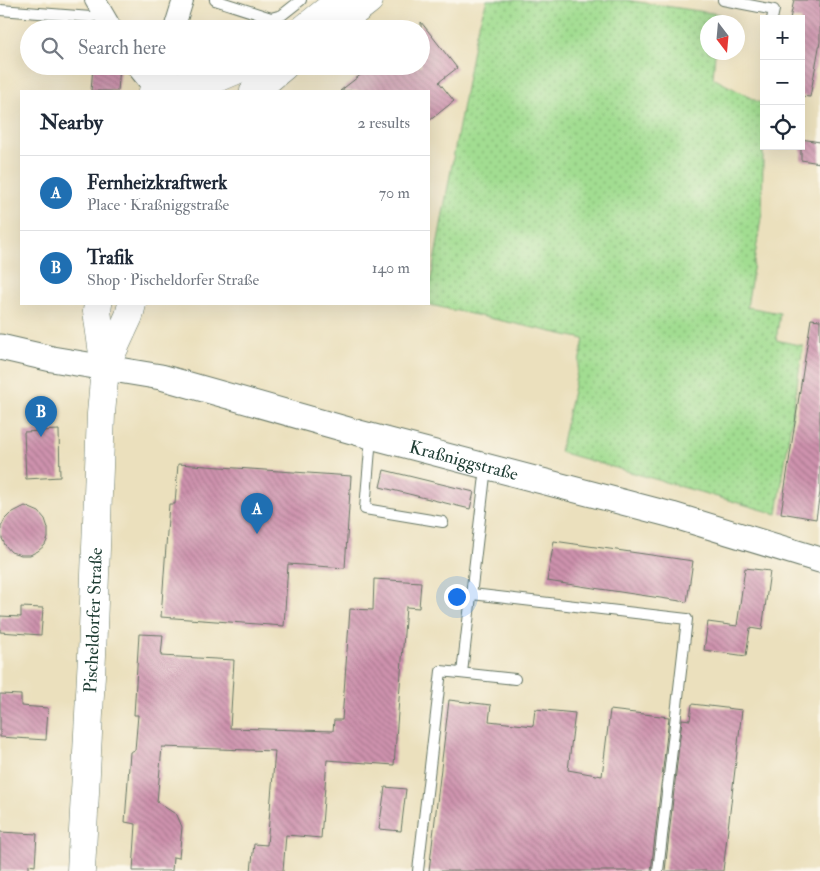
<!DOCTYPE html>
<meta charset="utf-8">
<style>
body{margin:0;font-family:"IM FELL Double Pica",serif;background:#f2f2f3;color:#1f2937}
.controls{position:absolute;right:15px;top:15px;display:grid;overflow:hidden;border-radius:0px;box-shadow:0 5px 20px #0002}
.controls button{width:45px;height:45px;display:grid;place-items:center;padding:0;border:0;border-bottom:1px solid #e0e1e3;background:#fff;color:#1f2937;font:25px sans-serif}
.compass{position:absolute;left:700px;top:15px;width:45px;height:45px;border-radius:50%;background:#fff;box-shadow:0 5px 20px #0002;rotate:164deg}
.you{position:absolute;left:456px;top:596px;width:18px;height:18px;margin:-12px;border:4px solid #fff;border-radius:50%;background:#1a73e8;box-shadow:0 0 0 8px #1a73e833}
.badge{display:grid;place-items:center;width:32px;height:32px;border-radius:50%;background:#1f6fb2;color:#fff;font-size:16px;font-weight:700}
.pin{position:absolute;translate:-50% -41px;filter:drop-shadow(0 1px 2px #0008)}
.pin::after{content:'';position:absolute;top:26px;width:18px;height:15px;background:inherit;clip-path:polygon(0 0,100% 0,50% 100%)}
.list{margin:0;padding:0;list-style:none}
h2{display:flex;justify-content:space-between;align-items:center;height:65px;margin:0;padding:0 20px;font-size:21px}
h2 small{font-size:16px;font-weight:400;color:#747a83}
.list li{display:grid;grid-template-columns:32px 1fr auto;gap:15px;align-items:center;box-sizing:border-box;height:75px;padding:0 20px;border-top:1px solid #e0e1e3}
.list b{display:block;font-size:19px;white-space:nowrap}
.list p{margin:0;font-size:16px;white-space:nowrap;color:#747a83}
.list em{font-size:16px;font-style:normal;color:#747a83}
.icon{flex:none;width:28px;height:28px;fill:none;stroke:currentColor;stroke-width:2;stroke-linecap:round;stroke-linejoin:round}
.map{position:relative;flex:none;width:820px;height:871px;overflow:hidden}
.search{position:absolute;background:#fff;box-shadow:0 5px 20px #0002;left:20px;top:20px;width:410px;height:55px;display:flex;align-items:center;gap:12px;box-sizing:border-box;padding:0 18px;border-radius:28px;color:#747a83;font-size:19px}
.panel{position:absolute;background:#fff;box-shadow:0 5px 20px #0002;left:20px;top:90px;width:410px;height:215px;border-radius:0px}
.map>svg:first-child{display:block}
.grass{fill:url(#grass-dots);stroke:#608d62}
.building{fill:url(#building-back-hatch)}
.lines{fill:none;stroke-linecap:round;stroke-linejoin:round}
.service-casing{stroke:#667664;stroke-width:12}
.minor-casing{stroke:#667664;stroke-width:22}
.tertiary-casing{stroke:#667664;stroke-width:27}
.secondary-casing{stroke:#667664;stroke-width:29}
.service{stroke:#fff;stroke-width:10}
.minor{stroke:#fff;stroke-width:20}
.tertiary{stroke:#fff;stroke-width:25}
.secondary{stroke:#fff;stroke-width:28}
.labels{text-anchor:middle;stroke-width:4;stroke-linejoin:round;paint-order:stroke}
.street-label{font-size:18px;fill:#1f3d34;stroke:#fbf7ec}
</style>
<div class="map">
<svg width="820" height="871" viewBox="0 0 820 871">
<defs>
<pattern id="grass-dots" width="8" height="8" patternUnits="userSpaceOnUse" patternTransform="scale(1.25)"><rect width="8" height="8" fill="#a2dd91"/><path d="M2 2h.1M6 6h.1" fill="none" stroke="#83b477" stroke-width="1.8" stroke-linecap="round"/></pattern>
<pattern id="building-back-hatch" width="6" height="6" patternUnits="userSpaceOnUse" patternTransform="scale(1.25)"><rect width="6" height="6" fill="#ce92ad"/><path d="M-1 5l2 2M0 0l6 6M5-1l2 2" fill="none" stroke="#a7788e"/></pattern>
</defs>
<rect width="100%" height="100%" fill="#fbf7ec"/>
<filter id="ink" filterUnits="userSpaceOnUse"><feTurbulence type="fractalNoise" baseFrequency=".02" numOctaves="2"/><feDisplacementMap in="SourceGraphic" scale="10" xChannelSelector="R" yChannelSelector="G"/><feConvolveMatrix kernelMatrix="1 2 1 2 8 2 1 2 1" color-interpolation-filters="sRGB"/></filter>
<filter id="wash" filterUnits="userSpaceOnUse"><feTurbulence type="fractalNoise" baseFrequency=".0096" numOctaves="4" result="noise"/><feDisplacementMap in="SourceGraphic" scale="20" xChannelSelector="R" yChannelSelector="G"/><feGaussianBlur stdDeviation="1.12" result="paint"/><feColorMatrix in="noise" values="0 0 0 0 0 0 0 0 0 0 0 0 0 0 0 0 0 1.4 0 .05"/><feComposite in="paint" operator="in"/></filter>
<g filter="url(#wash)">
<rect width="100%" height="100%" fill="#ebe0bd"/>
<path class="grass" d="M 487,0 L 625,0 L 719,14 L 718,22 L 708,22 L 708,52 L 715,53 L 713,78 L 764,105 L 762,212 L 747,307 L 780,313 L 776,340 L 803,346 L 777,514 L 560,452 L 584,339 L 426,304 L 429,304 L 429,290 L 476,33 Z"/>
<g id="blocks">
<path class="building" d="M 794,0 L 820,0 L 820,42 L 810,97 L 801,96 L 801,19 L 790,19 Z
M 421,22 L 457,68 L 439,82 L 454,101 L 429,121 L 429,91 L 340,91 L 372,66 L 421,66 Z
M 93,66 L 120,66 L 118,91 L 91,91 Z
M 801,139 L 820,142 L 820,163 L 801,160 Z
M 811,319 L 820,320 L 820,492 L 816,519 L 781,513 Z
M 59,430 L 60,477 L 26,479 L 24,432 Z
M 178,464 L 351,476 L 345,568 L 288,564 L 284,626 L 161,617 L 169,504 L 175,504 Z
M 384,470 L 474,492 L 470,509 L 380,487 Z
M 25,506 L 39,512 L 45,519 L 48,528 L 48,538 L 45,545 L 38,551 L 30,555 L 21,555 L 11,552 L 5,545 L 1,536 L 1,527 L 5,519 L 11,513 Z
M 554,541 L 693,561 L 687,602 L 547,581 Z
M 745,568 L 770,571 L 762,630 L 750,628 L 746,656 L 704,650 L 708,622 L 737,626 Z
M 374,579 L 421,582 L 419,608 L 406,607 L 394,765 L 327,760 L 321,838 L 286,835 L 283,871 L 251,871 L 254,844 L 267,845 L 275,751 L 162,747 L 157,802 L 177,815 L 182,827 L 179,858 L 173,857 L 172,871 L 133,871 L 136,824 L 125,822 L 130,752 L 135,750 L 138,715 L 134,715 L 139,634 L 163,635 L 161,656 L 234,660 L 230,728 L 333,731 L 334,720 L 342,720 L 350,609 L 373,610 Z
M 21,607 L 43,608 L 41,635 L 0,632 L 0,616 L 21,617 Z
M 0,694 L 21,695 L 21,706 L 48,708 L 46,740 L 0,737 Z
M 449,700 L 491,705 L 489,721 L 533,726 L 535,709 L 575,713 L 568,770 L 602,776 L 610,710 L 669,717 L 651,871 L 429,871 Z
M 692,704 L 742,710 L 723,871 L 665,871 L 682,719 L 690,720 Z
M 385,787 L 406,789 L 401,831 L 379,829 Z
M 0,832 L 37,834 L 35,866 L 29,865 L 29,871 L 0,871 Z"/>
</g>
</g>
<g filter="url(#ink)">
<use href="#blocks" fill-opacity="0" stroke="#667664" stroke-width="1"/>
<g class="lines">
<defs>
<path id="service" d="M 215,0 L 271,18 L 282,15 L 301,0
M 723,0 L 774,10 L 772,19
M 0,10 L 91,17 L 103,14
M 371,437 L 365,509 L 443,522
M 472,594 L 687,619 L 658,871
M 462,673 L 486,467
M 418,871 L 441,671 L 515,679"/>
<path id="minor" d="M 95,0 L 112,29
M 174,29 L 183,0
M 136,66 L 154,88
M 154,88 L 162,66"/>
<g id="tertiary">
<path id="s1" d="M 0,347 L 52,359 L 161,377 L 359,433 L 672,515 L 820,560"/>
</g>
<g id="secondary">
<path d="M 304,29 L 340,0"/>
<path d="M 332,29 L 369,0"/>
<path d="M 153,91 L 154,88 L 208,82 L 246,66"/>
<path d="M 254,91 L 284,66"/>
<path d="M 105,368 L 129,316 L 132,304"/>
<path id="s2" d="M 81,871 L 92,655 L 101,414 L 105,368 L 97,311 L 98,304"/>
</g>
</defs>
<use href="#service" class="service-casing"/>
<use href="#minor" class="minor-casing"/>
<use href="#tertiary" class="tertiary-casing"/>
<use href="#secondary" class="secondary-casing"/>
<use href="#service" class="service"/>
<use href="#minor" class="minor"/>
<use href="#tertiary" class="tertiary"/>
<use href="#secondary" class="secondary"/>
</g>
</g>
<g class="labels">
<g class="street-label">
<text dy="6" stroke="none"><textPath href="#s1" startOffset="478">Kraßniggstraße</textPath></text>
<text dy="6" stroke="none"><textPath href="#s2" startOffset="251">Pischeldorfer Straße</textPath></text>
</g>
</g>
</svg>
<div class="controls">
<button>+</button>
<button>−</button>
<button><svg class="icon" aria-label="locate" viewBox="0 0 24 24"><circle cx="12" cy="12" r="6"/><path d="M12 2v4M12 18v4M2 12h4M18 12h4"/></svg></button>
</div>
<svg class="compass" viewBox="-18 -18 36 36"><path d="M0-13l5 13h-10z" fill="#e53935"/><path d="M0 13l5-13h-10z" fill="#747a83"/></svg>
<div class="you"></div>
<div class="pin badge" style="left:257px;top:534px">A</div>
<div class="pin badge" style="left:41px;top:437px">B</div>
<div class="search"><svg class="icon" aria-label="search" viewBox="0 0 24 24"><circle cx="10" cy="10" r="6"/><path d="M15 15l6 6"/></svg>Search here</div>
<section class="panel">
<h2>Nearby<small>2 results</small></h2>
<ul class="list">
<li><span class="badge">A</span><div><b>Fernheizkraftwerk</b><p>Place · Kraßniggstraße</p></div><em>70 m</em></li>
<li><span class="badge">B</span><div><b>Trafik</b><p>Shop · Pischeldorfer Straße</p></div><em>140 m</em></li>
</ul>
</section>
</div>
